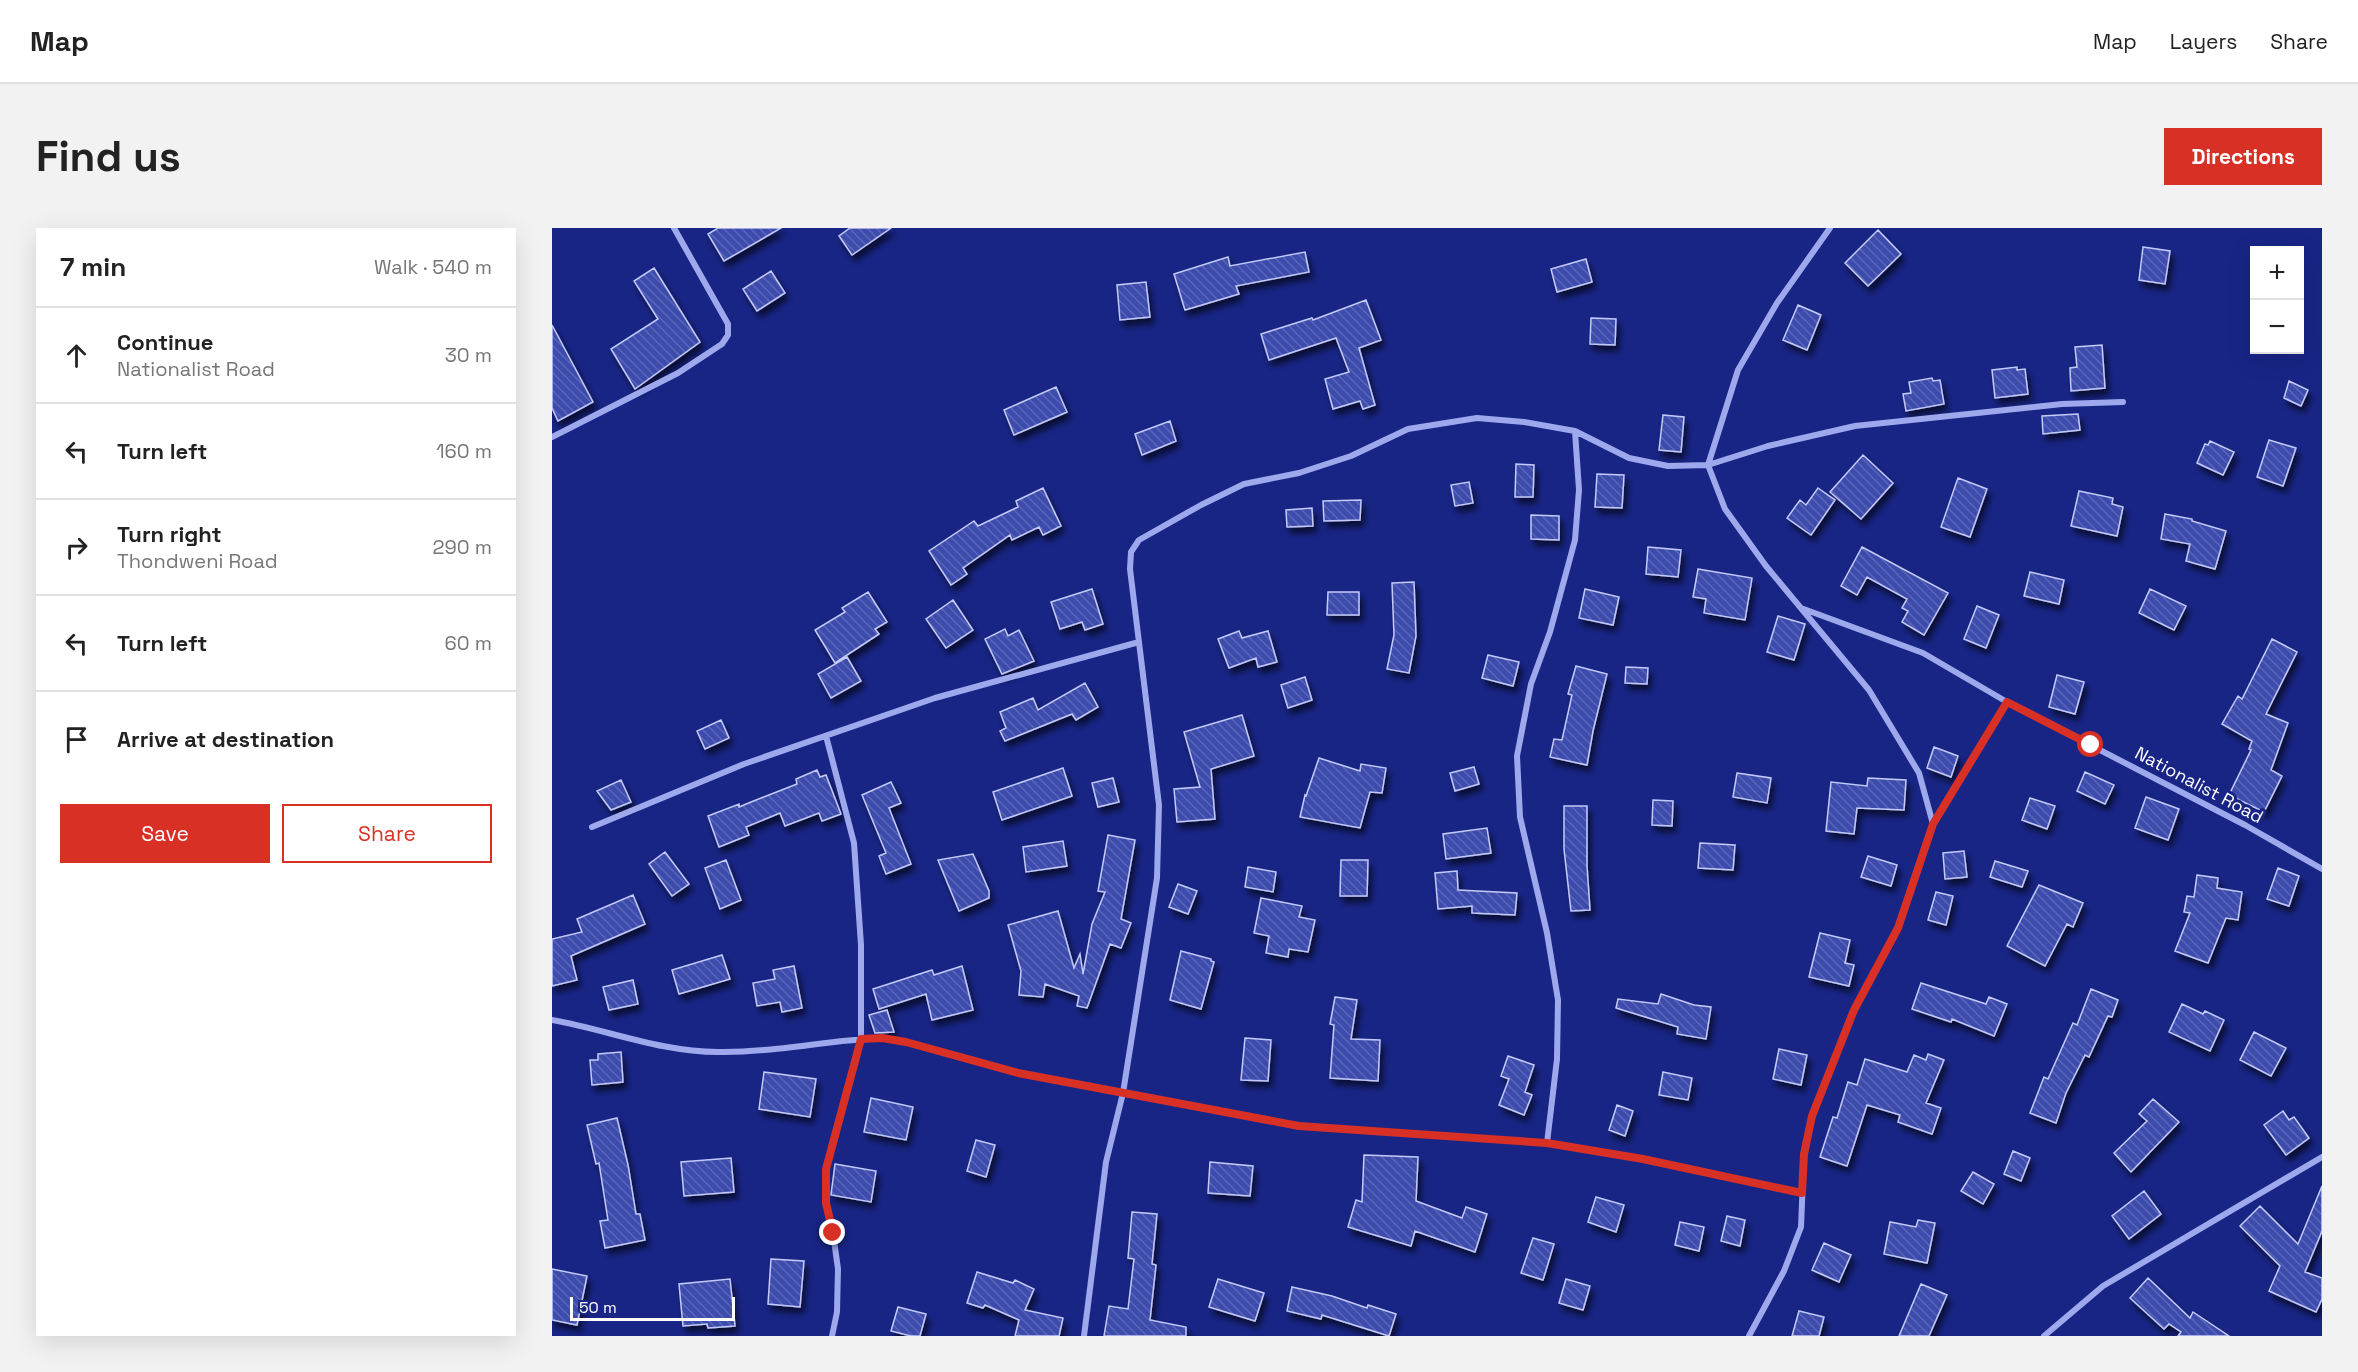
<!DOCTYPE html>
<meta charset="utf-8">
<style>
body{margin:0;font-family:"Space Grotesk",sans-serif;background:#f2f2f2;color:#222}
.controls{position:absolute;right:18px;top:18px;display:grid;overflow:hidden;border-radius:0px;box-shadow:0 6px 24px #0002}
.controls button{width:54px;height:54px;display:grid;place-items:center;padding:0;border:0;border-bottom:2px solid #e0e0e0;background:#fff;color:#222;font:30px sans-serif}
.scale{position:absolute;left:18px;bottom:15px;width:165px;box-sizing:border-box;padding-left:6px;border:3px solid #fff;border-top:0;font-size:16px;line-height:21px;white-space:nowrap;color:#fff;-webkit-text-stroke:4px #182585;paint-order:stroke}
.stop{position:absolute;width:18px;height:18px;margin:-14px;border:4px solid #d93025;border-radius:50%;background:#fff}
.stop.end{background:#d93025;border-color:#fff;box-shadow:0 2px 6px #0008}
.list{margin:0;padding:0;list-style:none}
h2{display:flex;justify-content:space-between;align-items:center;height:78px;margin:0;padding:0 24px;font-size:26px}
h2 small{font-size:20px;font-weight:400;color:#767676}
.list li{display:grid;grid-template-columns:39px 1fr auto;gap:18px;align-items:center;box-sizing:border-box;height:96px;padding:0 24px;border-top:2px solid #e0e0e0}
.list b{display:block;font-size:22px;white-space:nowrap}
.list p{margin:0;font-size:20px;white-space:nowrap;color:#767676}
.list em{font-size:20px;font-style:normal;color:#767676}
.actions{display:flex;gap:12px;padding:18px 24px}
.actions a{flex:1;padding:14px 0;border:2px solid #d93025;border-radius:0px;text-align:center;font-size:21px;color:#d93025}
.actions .main{background:#d93025;color:#fff}
.icon{flex:none;width:33px;height:33px;fill:none;stroke:currentColor;stroke-width:2;stroke-linecap:round;stroke-linejoin:round}
.map{position:relative;flex:none;width:1770px;height:1108px;overflow:hidden;border-radius:0px}
header{display:flex;align-items:center;gap:36px;box-sizing:border-box;height:84px;padding:0 30px;background:#fff;border-bottom:2px solid #e0e0e0}
header strong{font-size:28px}
nav{display:flex;gap:33px;margin-inline-start:auto;font-size:21px}
.intro{display:flex;align-items:center;justify-content:space-between;box-sizing:border-box;height:144px;padding:0 36px}
h1{margin:0;font-size:42px}
.button{padding:15px 27px;border-radius:0px;background:#d93025;color:#fff;font-size:21px;font-weight:700}
main{display:flex;gap:36px;padding:0 36px}
aside{flex:1;background:#fff;border-radius:0px;box-shadow:0 6px 24px #0002}
.map>svg:first-child{display:block}
.building{fill:url(#building-back-hatch);stroke:#c3caf9;stroke-width:1.5;filter:url(#shadow)}
.lines{fill:none;stroke-linecap:round;stroke-linejoin:round}
.street{stroke:#9ea8ec;stroke-width:6}
.route{stroke:#d93025;stroke-width:8}
.labels{text-anchor:middle;stroke-width:6;stroke-linejoin:round;paint-order:stroke}
.street-label{font-size:18px;fill:#fff;stroke:#182585}
</style>
<header>
<strong>Map</strong>
<nav><a>Map</a><a>Layers</a><a>Share</a></nav>
</header>
<div class="intro"><h1>Find us</h1><a class="button">Directions</a></div>
<main>
<aside>
<h2>7 min<small>Walk · 540 m</small></h2>
<ul class="list">
<li><svg class="icon" aria-label="ahead" viewBox="0 0 24 24"><path d="M12 20V5M6 11l6-6 6 6"/></svg><div><b>Continue</b><p>Nationalist Road</p></div><em>30 m</em></li>
<li><svg class="icon" aria-label="left" viewBox="0 0 24 24"><path d="M17 20v-9H6M10 6l-5 5 5 5"/></svg><div><b>Turn left</b></div><em>160 m</em></li>
<li><svg class="icon" aria-label="right" viewBox="0 0 24 24"><path d="M7 20v-9h11M14 6l5 5-5 5"/></svg><div><b>Turn right</b><p>Thondweni Road</p></div><em>290 m</em></li>
<li><svg class="icon" aria-label="left" viewBox="0 0 24 24"><path d="M17 20v-9H6M10 6l-5 5 5 5"/></svg><div><b>Turn left</b></div><em>60 m</em></li>
<li><svg class="icon" aria-label="arrive" viewBox="0 0 24 24"><path d="M6 21V4h12l-3 4 3 4H6"/></svg><div><b>Arrive at destination</b></div></li>
</ul>
<div class="actions"><a class="main">Save</a><a>Share</a></div>
</aside>
<div class="map">
<svg width="1770" height="1108" viewBox="0 0 1770 1108">
<defs>
<pattern id="building-back-hatch" width="6" height="6" patternUnits="userSpaceOnUse" patternTransform="scale(1.5)"><rect width="6" height="6" fill="#3d4bac"/><path d="M-1 5l2 2M0 0l6 6M5-1l2 2" fill="none" stroke="#5a66b8"/></pattern>
<filter id="shadow"><feDropShadow dx="3.5" dy="6" stdDeviation="3" flood-color="#0009"/></filter>
</defs>
<rect width="100%" height="100%" fill="#182585"/>
<path class="building" d="M 166,0 L 229,0 L 172,33 L 156,6 Z
M 298,0 L 339,0 L 300,27 L 287,8 Z
M 1326,2 L 1349,26 L 1316,58 L 1293,35 Z
M 1591,19 L 1618,23 L 1613,56 L 1587,52 Z
M 753,24 L 757,44 L 684,58 L 687,66 L 633,82 L 622,46 L 676,29 L 678,38 Z
M 1034,31 L 1040,54 L 1005,64 L 999,41 Z
M 102,40 L 148,114 L 83,161 L 59,121 L 106,91 L 82,53 Z
M 219,43 L 233,65 L 205,83 L 191,61 Z
M 594,54 L 598,89 L 568,92 L 565,57 Z
M 814,72 L 829,112 L 807,120 L 823,177 L 811,181 L 808,173 L 781,181 L 773,151 L 797,144 L 784,110 L 717,132 L 709,106 L 760,90 L 761,92 Z
M 1246,77 L 1269,87 L 1255,122 L 1231,112 Z
M 1039,90 L 1064,91 L 1063,117 L 1038,116 Z
M 0,97 L 41,174 L 6,193 L 0,180 Z
M 1550,117 L 1553,160 L 1519,163 L 1518,140 L 1525,139 L 1523,119 Z
M 1465,139 L 1465,142 L 1473,141 L 1476,166 L 1443,170 L 1440,142 Z
M 1380,150 L 1381,153 L 1388,152 L 1392,176 L 1354,183 L 1351,166 L 1359,165 L 1357,154 Z
M 1737,153 L 1756,162 L 1749,178 L 1732,170 Z
M 504,159 L 515,184 L 462,207 L 452,182 Z
M 1526,186 L 1528,202 L 1491,206 L 1490,188 Z
M 1111,187 L 1132,189 L 1129,224 L 1107,222 Z
M 618,193 L 624,213 L 590,227 L 583,206 Z
M 1717,212 L 1744,220 L 1731,258 L 1705,249 Z
M 1658,213 L 1682,224 L 1671,247 L 1645,235 L 1653,216 L 1656,217 Z
M 1311,227 L 1341,255 L 1309,291 L 1278,264 Z
M 964,236 L 982,237 L 981,269 L 963,269 Z
M 1045,246 L 1072,247 L 1070,280 L 1043,279 Z
M 1406,250 L 1435,261 L 1418,309 L 1389,299 Z
M 917,254 L 921,275 L 903,278 L 899,257 Z
M 491,260 L 509,298 L 491,307 L 487,299 L 460,312 L 458,307 L 411,340 L 415,346 L 399,357 L 377,323 L 422,293 L 426,298 L 466,279 L 464,273 Z
M 1266,260 L 1283,272 L 1259,307 L 1235,290 L 1248,272 L 1254,277 Z
M 1527,263 L 1561,270 L 1560,276 L 1571,279 L 1565,308 L 1519,298 Z
M 809,272 L 808,292 L 772,293 L 771,273 Z
M 760,280 L 761,298 L 735,299 L 734,282 Z
M 1613,286 L 1640,291 L 1640,293 L 1674,303 L 1663,341 L 1634,333 L 1638,316 L 1609,311 Z
M 979,287 L 1007,288 L 1007,312 L 979,311 Z
M 1096,319 L 1129,322 L 1126,349 L 1094,346 Z
M 1310,319 L 1396,365 L 1372,407 L 1350,394 L 1356,383 L 1350,380 L 1355,371 L 1315,349 L 1305,367 L 1289,358 Z
M 1146,341 L 1200,350 L 1193,392 L 1152,385 L 1154,371 L 1141,369 Z
M 1478,344 L 1512,352 L 1507,376 L 1472,368 Z
M 862,354 L 864,408 L 857,445 L 835,441 L 842,407 L 840,355 Z
M 540,361 L 551,396 L 533,402 L 530,394 L 508,401 L 499,374 Z
M 1033,361 L 1067,369 L 1061,397 L 1027,390 Z
M 1598,361 L 1634,378 L 1622,402 L 1587,385 Z
M 316,364 L 335,394 L 323,401 L 327,406 L 283,435 L 263,402 L 293,384 L 290,380 Z
M 776,364 L 807,364 L 807,387 L 775,387 Z
M 401,372 L 421,402 L 394,420 L 374,391 Z
M 1425,378 L 1447,387 L 1434,420 L 1412,411 Z
M 1226,388 L 1253,396 L 1242,432 L 1215,424 Z
M 453,401 L 456,408 L 467,402 L 482,433 L 450,446 L 433,411 Z
M 687,403 L 690,410 L 716,403 L 725,434 L 706,439 L 704,430 L 677,440 L 666,411 Z
M 1720,411 L 1745,424 L 1714,486 L 1736,495 L 1719,542 L 1730,548 L 1712,584 L 1677,567 L 1699,522 L 1697,521 L 1700,513 L 1670,496 L 1686,468 L 1690,471 Z
M 936,427 L 967,434 L 961,458 L 930,450 Z
M 295,429 L 309,453 L 279,470 L 266,446 Z
M 1024,438 L 1055,446 L 1041,503 L 1035,537 L 998,529 L 1002,511 L 1010,512 L 1020,467 L 1016,466 Z
M 1074,439 L 1096,440 L 1095,456 L 1073,455 Z
M 1505,447 L 1532,454 L 1523,486 L 1497,479 Z
M 753,449 L 760,472 L 736,480 L 729,457 Z
M 533,455 L 546,479 L 524,492 L 520,486 L 453,513 L 448,503 L 454,500 L 448,484 L 481,470 L 486,482 Z
M 690,487 L 702,528 L 659,541 L 663,591 L 625,594 L 622,561 L 648,559 L 632,504 Z
M 169,492 L 177,510 L 153,521 L 145,503 Z
M 1382,519 L 1406,528 L 1399,549 L 1375,540 Z
M 767,530 L 808,543 L 809,536 L 834,540 L 830,565 L 818,564 L 808,600 L 748,589 L 753,567 L 754,568 Z
M 922,539 L 927,556 L 903,563 L 898,545 Z
M 511,540 L 520,568 L 450,592 L 441,564 Z
M 265,542 L 268,549 L 274,547 L 289,586 L 270,593 L 267,585 L 233,598 L 228,585 L 194,599 L 197,607 L 167,619 L 156,588 L 187,576 L 187,579 L 199,574 L 245,556 L 244,551 Z
M 1533,544 L 1562,557 L 1553,576 L 1525,563 Z
M 1185,545 L 1219,550 L 1215,575 L 1181,569 Z
M 561,550 L 567,574 L 546,579 L 540,555 Z
M 1316,550 L 1354,552 L 1352,582 L 1305,580 L 1302,606 L 1274,603 L 1279,554 L 1315,558 Z
M 69,552 L 79,574 L 59,582 L 45,563 Z
M 339,554 L 349,575 L 337,580 L 359,636 L 334,646 L 327,628 L 334,625 L 310,567 Z
M 1594,569 L 1627,581 L 1616,612 L 1583,600 Z
M 1478,570 L 1503,578 L 1495,601 L 1470,592 Z
M 1101,572 L 1121,573 L 1120,598 L 1100,597 Z
M 1012,578 L 1035,578 L 1035,638 L 1038,682 L 1019,683 L 1012,621 Z
M 935,600 L 939,625 L 894,631 L 891,606 Z
M 556,607 L 583,612 L 569,691 L 579,695 L 569,720 L 558,716 L 535,780 L 525,778 L 527,768 L 493,756 L 491,769 L 467,767 L 469,743 L 456,697 L 506,683 L 522,740 L 528,726 L 531,746 L 540,696 L 553,664 L 546,663 Z
M 511,613 L 515,638 L 474,644 L 471,619 Z
M 1148,615 L 1183,617 L 1181,642 L 1146,640 Z
M 1412,623 L 1415,649 L 1393,651 L 1391,625 Z
M 113,624 L 137,656 L 120,668 L 97,636 Z
M 421,626 L 437,663 L 437,670 L 407,683 L 386,632 Z
M 1316,628 L 1345,637 L 1339,658 L 1309,649 Z
M 174,632 L 189,672 L 168,681 L 153,640 Z
M 789,632 L 816,632 L 815,668 L 788,668 Z
M 1443,633 L 1476,643 L 1470,659 L 1438,649 Z
M 696,639 L 724,644 L 721,664 L 693,659 Z
M 1726,640 L 1747,648 L 1737,678 L 1715,671 Z
M 905,643 L 906,662 L 965,665 L 963,687 L 920,685 L 920,678 L 886,681 L 883,645 Z
M 1645,647 L 1666,650 L 1665,660 L 1690,664 L 1686,692 L 1674,690 L 1656,735 L 1623,723 L 1638,685 L 1632,684 L 1635,668 L 1642,669 Z
M 626,656 L 645,663 L 636,686 L 617,679 Z
M 1487,657 L 1531,675 L 1521,699 L 1515,696 L 1493,738 L 1455,718 Z
M 1384,664 L 1401,668 L 1394,697 L 1376,692 Z
M 81,667 L 93,696 L 19,728 L 25,752 L 0,758 L 0,711 L 30,704 L 25,691 Z
M 709,670 L 750,678 L 747,689 L 763,692 L 756,724 L 737,721 L 736,729 L 714,725 L 717,708 L 702,705 Z
M 1268,705 L 1298,712 L 1293,735 L 1302,737 L 1297,758 L 1257,749 Z
M 629,723 L 659,731 L 659,733 L 662,734 L 649,781 L 618,772 Z
M 170,727 L 178,751 L 127,766 L 120,742 Z
M 242,738 L 250,780 L 230,784 L 228,774 L 205,778 L 201,755 L 223,751 L 221,742 Z
M 410,738 L 421,782 L 380,792 L 374,766 L 327,781 L 321,761 L 380,742 L 382,747 Z
M 81,752 L 86,776 L 57,782 L 51,759 Z
M 1369,755 L 1434,776 L 1437,769 L 1455,776 L 1442,808 L 1400,791 L 1399,794 L 1360,781 Z
M 1539,761 L 1566,772 L 1560,789 L 1556,788 L 1537,829 L 1533,827 L 1514,865 L 1504,895 L 1478,885 L 1492,849 L 1496,851 L 1521,795 L 1525,797 Z
M 1109,766 L 1142,777 L 1159,779 L 1154,811 L 1125,806 L 1126,799 L 1064,780 L 1066,771 L 1106,776 Z
M 783,769 L 805,772 L 799,811 L 828,812 L 826,853 L 778,850 L 782,797 L 778,796 Z
M 1630,776 L 1651,786 L 1653,783 L 1672,792 L 1658,823 L 1617,804 Z
M 335,782 L 342,804 L 323,805 L 317,787 Z
M 1702,804 L 1734,820 L 1719,848 L 1688,832 Z
M 693,810 L 719,812 L 716,853 L 689,852 Z
M 1227,821 L 1255,827 L 1249,857 L 1221,851 Z
M 69,824 L 71,854 L 40,857 L 38,832 L 46,832 L 46,826 Z
M 1376,826 L 1392,832 L 1374,875 L 1389,880 L 1380,906 L 1346,894 L 1348,887 L 1315,877 L 1295,938 L 1268,929 L 1281,889 L 1285,890 L 1296,854 L 1305,857 L 1313,831 L 1355,844 L 1362,827 L 1374,832 Z
M 956,828 L 982,837 L 973,864 L 980,867 L 972,887 L 947,877 L 957,851 L 949,848 Z
M 212,844 L 264,851 L 258,889 L 207,881 Z
M 1111,844 L 1140,850 L 1136,872 L 1107,867 Z
M 319,870 L 361,879 L 354,912 L 312,904 Z
M 1601,871 L 1627,894 L 1579,944 L 1562,925 L 1595,893 L 1587,886 Z
M 1065,877 L 1081,883 L 1073,908 L 1057,902 Z
M 1731,883 L 1737,892 L 1742,889 L 1757,910 L 1734,927 L 1712,897 Z
M 65,890 L 76,937 L 84,986 L 88,986 L 93,1012 L 53,1020 L 48,993 L 56,992 L 47,935 L 44,936 L 35,897 Z
M 424,912 L 443,917 L 434,949 L 415,943 Z
M 1461,923 L 1478,930 L 1469,953 L 1452,946 Z
M 812,927 L 866,929 L 864,973 L 910,990 L 914,979 L 935,986 L 923,1024 L 863,1003 L 859,1018 L 796,999 L 804,972 L 810,974 Z
M 179,930 L 182,964 L 132,968 L 129,934 Z
M 658,934 L 701,938 L 698,968 L 656,965 Z
M 283,936 L 324,943 L 319,974 L 279,967 Z
M 1421,944 L 1442,956 L 1431,976 L 1409,963 Z
M 1770,958 L 1770,1003 L 1753,1044 L 1770,1050 L 1770,1071 L 1764,1084 L 1717,1063 L 1728,1038 L 1688,998 L 1708,978 L 1746,1016 Z
M 1592,963 L 1609,986 L 1577,1011 L 1560,988 Z
M 1044,969 L 1072,977 L 1064,1004 L 1036,994 Z
M 580,984 L 605,986 L 600,1036 L 604,1037 L 598,1092 L 634,1099 L 634,1108 L 552,1108 L 557,1078 L 576,1081 L 582,1031 L 576,1030 Z
M 1175,988 L 1193,992 L 1188,1018 L 1169,1013 Z
M 1366,992 L 1383,995 L 1375,1035 L 1332,1026 L 1338,994 L 1364,999 Z
M 1128,994 L 1152,999 L 1147,1023 L 1123,1017 Z
M 981,1010 L 1002,1016 L 991,1052 L 969,1045 Z
M 1272,1015 L 1299,1027 L 1287,1054 L 1260,1042 Z
M 219,1031 L 252,1033 L 248,1079 L 216,1076 Z
M 0,1041 L 35,1048 L 25,1097 L 0,1092 Z
M 425,1044 L 461,1055 L 463,1052 L 482,1061 L 473,1082 L 511,1090 L 507,1108 L 463,1108 L 467,1092 L 433,1077 L 431,1080 L 415,1075 Z
M 1596,1050 L 1638,1090 L 1641,1084 L 1677,1108 L 1626,1108 L 1629,1104 L 1617,1096 L 1612,1101 L 1578,1070 Z
M 178,1051 L 183,1098 L 156,1100 L 155,1096 L 131,1098 L 127,1056 Z
M 666,1051 L 712,1065 L 703,1093 L 657,1079 Z
M 1014,1051 L 1038,1058 L 1031,1082 L 1007,1075 Z
M 1369,1056 L 1395,1067 L 1377,1108 L 1347,1108 Z
M 740,1059 L 780,1068 L 815,1080 L 816,1077 L 844,1086 L 837,1108 L 770,1087 L 769,1091 L 735,1083 Z
M 346,1079 L 374,1086 L 368,1108 L 359,1108 L 339,1103 Z
M 1247,1083 L 1272,1089 L 1267,1108 L 1240,1108 Z"/>
<g class="lines">
<path class="street" d="M 0,209 L 126,145 L 170,116 L 176,107 L 176,96 L 122,0
M 1249,380 L 1371,425 L 1455,474 L 1693,597 L 1770,641
M 274,508 L 302,615 L 309,717 L 309,811 L 274,941 L 274,975 L 281,1005 L 286,1041 L 285,1084 L 280,1108
M 1381,596 L 1455,474
M 40,599 L 192,536 L 383,470 L 587,414
M 0,792 C 56,802 109,824 166,824 C 221,825 275,812 330,810 L 354,814 L 466,845 L 747,898 L 995,915 L 1091,931 L 1250,965
M 995,915 L 1005,831 L 1006,772 L 995,705 L 968,589 L 965,528 L 979,456 L 998,404 L 1023,312 L 1027,262 L 1023,203
M 532,1108 L 554,934 L 571,865 L 605,650 L 607,577 L 578,341 L 579,324 L 587,312 L 649,277 L 692,256 L 747,245 L 799,228 L 856,201 L 925,190 L 972,194 L 1023,203 L 1077,230 L 1116,238 L 1156,237 L 1216,218 L 1303,198 L 1510,176 L 1571,174
M 1197,1108 L 1232,1043 L 1249,999 L 1252,926 L 1260,888 L 1302,782 L 1346,700 L 1381,596 L 1367,545 L 1317,462 L 1214,338 L 1173,281 L 1156,237 L 1186,142 L 1225,75 L 1278,0
M 1492,1108 L 1551,1058 L 1770,929"/>
</g>
<g class="lines">
<path class="route" d="M 281,1005 L 274,975 L 274,941 L 309,811 L 330,810 L 354,814 L 466,845 L 747,898 L 995,915 L 1091,931 L 1250,965 L 1252,926 L 1260,888 L 1302,782 L 1346,700 L 1381,596 L 1455,474 L 1539,517"/>
</g>
<g class="labels">
<g class="street-label">
<text transform="translate(1647 557) rotate(28)" y="6">Nationalist Road</text>
</g>
</g>
</svg>
<div class="controls">
<button>+</button>
<button>−</button>
</div>
<div class="scale">50 m</div>
<div class="stop" style="left:1539px;top:517px"></div>
<div class="stop end" style="left:281px;top:1005px"></div>
</div>
</main>
